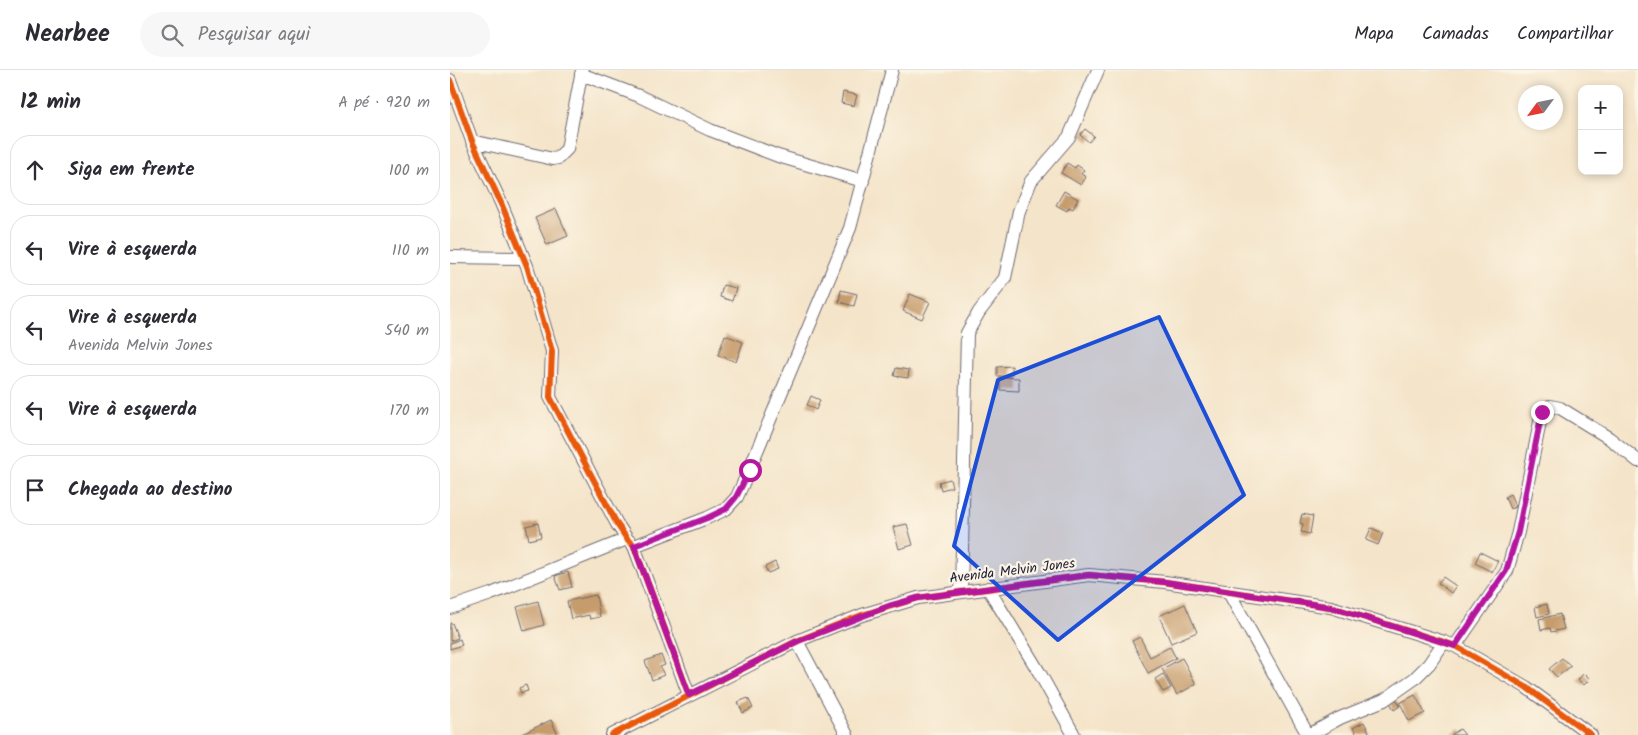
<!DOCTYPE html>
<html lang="pt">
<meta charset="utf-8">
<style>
body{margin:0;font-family:Kalam,sans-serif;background:#f7f7f7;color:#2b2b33}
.controls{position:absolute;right:15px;top:15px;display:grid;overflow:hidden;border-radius:10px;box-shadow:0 2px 8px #0003}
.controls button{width:45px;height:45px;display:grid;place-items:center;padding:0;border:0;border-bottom:1px solid #e1e1e2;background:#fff;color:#2b2b33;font:25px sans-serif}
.compass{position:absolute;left:1068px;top:15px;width:45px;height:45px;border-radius:50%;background:#fff;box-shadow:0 2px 8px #0003;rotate:237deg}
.stop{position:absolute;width:15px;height:15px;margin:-11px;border:4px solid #b5179e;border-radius:50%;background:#fff}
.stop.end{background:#b5179e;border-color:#fff;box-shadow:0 1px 5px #0008}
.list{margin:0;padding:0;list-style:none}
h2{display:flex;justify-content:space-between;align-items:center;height:65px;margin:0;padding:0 20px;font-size:21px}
h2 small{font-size:16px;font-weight:400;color:#7c7c81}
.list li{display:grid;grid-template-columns:32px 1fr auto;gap:15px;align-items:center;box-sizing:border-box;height:70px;margin:0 10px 10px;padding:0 10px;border:1px solid #e1e1e2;border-radius:20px}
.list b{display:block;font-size:19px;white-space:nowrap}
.list p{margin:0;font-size:16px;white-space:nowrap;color:#7c7c81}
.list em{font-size:16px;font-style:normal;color:#7c7c81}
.icon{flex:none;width:28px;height:28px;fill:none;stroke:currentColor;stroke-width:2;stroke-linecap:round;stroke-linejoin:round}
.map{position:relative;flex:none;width:1188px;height:665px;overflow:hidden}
header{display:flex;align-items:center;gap:30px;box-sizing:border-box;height:70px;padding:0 25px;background:#fff;border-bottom:1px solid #e1e1e2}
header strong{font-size:24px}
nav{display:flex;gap:28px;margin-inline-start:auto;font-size:18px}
.search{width:350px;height:45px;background:#f7f7f7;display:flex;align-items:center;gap:12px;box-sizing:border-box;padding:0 18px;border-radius:28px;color:#7c7c81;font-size:19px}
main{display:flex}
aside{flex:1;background:#fff}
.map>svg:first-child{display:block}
.building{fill:#c79c6d}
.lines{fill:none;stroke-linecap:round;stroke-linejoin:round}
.minor-casing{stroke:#6c666d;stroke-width:14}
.minor{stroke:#fff;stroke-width:12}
.cycleway-casing{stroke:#fcf5e5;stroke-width:9}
.cycleway{stroke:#e8590c;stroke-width:6}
.route{stroke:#b5179e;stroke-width:6}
.marked{fill:#1d4ed8;fill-opacity:0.2;stroke:#1d4ed8;stroke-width:4;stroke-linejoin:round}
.labels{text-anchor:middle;stroke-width:4.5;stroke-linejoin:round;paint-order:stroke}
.street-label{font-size:14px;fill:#22223b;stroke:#fcf5e5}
</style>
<header>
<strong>Nearbee</strong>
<div class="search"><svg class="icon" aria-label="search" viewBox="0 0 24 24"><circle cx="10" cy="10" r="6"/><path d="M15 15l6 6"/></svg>Pesquisar aqui</div>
<nav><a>Mapa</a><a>Camadas</a><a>Compartilhar</a></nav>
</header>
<main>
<aside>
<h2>12 min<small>A pé · 920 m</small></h2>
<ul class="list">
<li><svg class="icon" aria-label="ahead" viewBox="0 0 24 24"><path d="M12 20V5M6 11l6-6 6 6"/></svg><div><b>Siga em frente</b></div><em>100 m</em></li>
<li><svg class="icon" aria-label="left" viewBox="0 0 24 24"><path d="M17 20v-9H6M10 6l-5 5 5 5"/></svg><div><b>Vire à esquerda</b></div><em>110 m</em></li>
<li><svg class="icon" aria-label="left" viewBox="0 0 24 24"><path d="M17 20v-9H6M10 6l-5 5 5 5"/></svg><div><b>Vire à esquerda</b><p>Avenida Melvin Jones</p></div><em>540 m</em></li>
<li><svg class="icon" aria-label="left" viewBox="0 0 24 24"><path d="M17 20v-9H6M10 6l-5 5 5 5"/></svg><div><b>Vire à esquerda</b></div><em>170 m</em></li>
<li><svg class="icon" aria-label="arrive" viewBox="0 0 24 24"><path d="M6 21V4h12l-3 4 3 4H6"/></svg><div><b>Chegada ao destino</b></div></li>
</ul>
</aside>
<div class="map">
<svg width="1188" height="665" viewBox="0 0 1188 665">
<rect width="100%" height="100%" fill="#fcf5e5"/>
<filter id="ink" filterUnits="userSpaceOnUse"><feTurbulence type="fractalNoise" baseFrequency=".02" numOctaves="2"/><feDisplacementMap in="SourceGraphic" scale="10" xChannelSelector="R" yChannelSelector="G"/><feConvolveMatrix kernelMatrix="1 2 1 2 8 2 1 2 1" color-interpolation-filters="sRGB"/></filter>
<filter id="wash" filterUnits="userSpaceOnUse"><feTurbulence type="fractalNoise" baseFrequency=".0096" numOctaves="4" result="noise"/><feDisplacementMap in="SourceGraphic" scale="20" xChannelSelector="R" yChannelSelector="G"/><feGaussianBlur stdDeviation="1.12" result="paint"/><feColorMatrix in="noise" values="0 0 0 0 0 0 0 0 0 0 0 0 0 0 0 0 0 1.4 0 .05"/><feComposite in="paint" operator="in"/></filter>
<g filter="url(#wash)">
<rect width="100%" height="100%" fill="#f4e4c9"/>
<g id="blocks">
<path class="building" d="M 393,22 L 407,25 L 404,36 L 391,33 Z
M 635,59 L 644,66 L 639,72 L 630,65 Z
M 617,93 L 625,98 L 627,95 L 634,100 L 631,104 L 636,107 L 631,115 L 611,103 Z
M 614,121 L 628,129 L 623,139 L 619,137 L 617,141 L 606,135 Z
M 106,139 L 118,166 L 97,175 L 85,148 Z
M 273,215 L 286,218 L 282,231 L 270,227 Z
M 391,220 L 407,224 L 404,236 L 389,232 Z
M 460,224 L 480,232 L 472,249 L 453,241 Z
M 275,265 L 293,272 L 286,292 L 268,285 Z
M 562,296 L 562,306 L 547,306 L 547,297 Z
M 446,298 L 459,300 L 458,308 L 444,306 Z
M 550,307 L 569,308 L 569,321 L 550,320 Z
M 361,326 L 370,330 L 366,340 L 357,335 Z
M 500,409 L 502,417 L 491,420 L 489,412 Z
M 1060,424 L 1066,437 L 1060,439 L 1055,427 Z
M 852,444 L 863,446 L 860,464 L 851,462 L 853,454 L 850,453 Z
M 88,453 L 91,467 L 79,470 L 76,456 Z
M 457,454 L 463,475 L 449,479 L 443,457 Z
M 921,458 L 933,463 L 928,475 L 916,470 Z
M 1030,482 L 1048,491 L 1042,502 L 1025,493 Z
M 325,492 L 328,499 L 318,503 L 315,497 Z
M 118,502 L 122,517 L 110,520 L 105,506 Z
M 993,507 L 1006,516 L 1001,523 L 988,513 Z
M 146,525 L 150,547 L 140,549 L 139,545 L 121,549 L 117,531 Z
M 88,531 L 94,555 L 74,561 L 67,537 Z
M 735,534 L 747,562 L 721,573 L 709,546 Z
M 1097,534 L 1099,544 L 1087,547 L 1085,537 Z
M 1110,544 L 1114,559 L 1101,562 L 1100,558 L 1091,560 L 1089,549 Z
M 0,553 L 2,553 L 8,568 L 0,571 Z
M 690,567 L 700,587 L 720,577 L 726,588 L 698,603 L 682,571 Z
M 10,569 L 12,575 L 0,579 L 0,573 Z
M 211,585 L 215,595 L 210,597 L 214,605 L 202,610 L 195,591 Z
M 732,588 L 746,614 L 727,625 L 712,599 Z
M 1112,588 L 1121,596 L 1107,607 L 1099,599 Z
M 1134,603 L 1140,609 L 1134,615 L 1128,610 Z
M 713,604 L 721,618 L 713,622 L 705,609 Z
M 76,615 L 78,621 L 71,623 L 69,618 Z
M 965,625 L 975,643 L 959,651 L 950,633 Z
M 945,627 L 950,636 L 944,640 L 939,630 Z
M 298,628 L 303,638 L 293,643 L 288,632 Z
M 101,650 L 108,665 L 70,665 Z
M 914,652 L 920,664 L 907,665 L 903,658 Z
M 1010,659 L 1015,665 L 1001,665 Z"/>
</g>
</g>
<g filter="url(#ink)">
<use href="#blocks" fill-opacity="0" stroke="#6c666d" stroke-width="1"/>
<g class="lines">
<defs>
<path id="minor" d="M 131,4 L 189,26 L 260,60 L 328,86 L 413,111
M 0,10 L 22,71 L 51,133 L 77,196 L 102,281 L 100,327 L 167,454 L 177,469 L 184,476 L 239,625
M 22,71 L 103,89 L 108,88 L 117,79 L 132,0
M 0,187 L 73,188
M 184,476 L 257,448 L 276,439 L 287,427 L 299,400 L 400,158 L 442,0
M 538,518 L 589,602 L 624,665
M 778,521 L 858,665
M 511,522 L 517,263 L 529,242 L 555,208 L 569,141 L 581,111 L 619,67 L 648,0
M 0,538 L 41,524 L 177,469
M 347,571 L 397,665
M 1005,576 L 1057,501 L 1068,462 L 1092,342 L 1100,336 L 1110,338 L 1159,368 L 1188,391
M 162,665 L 347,571 L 412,545 L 468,528 L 639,505 L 715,512 L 881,537 L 994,572 L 1005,576 L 1076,617 L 1141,665
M 859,665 L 890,648 L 934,630 L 964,609 L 979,594 L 994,572"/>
</defs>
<use href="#minor" class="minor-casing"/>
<use href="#minor" class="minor"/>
<defs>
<path id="cycleway" d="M 0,10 L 22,71 L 51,133 L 77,196 L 102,281 L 100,327 L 167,454 L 177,469 L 184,476 L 239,625
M 162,665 L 347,571 L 412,545 L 468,528 L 639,505 L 715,512 L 881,537 L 994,572 L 1005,576 L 1076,617 L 1141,665"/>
</defs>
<use href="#cycleway" class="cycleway-casing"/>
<use href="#cycleway" class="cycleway"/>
</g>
</g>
<g class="lines" filter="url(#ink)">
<path class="route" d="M 300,400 L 286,427 L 276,439 L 257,448 L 184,476 L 239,625 L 348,571 L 439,536 L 468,528 L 639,505 L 715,512 L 881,537 L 1005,576 L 1056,501 L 1068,462 L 1092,342"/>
</g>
<path class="marked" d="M 709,247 L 794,425 L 608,570 L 504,476 L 548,310 Z"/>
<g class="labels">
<g class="street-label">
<text transform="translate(562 500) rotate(-7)" y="5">Avenida Melvin Jones</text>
</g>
</g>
</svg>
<div class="controls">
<button>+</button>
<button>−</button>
</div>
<svg class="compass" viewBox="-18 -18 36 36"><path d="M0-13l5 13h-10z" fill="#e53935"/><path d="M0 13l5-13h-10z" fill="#7c7c81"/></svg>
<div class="stop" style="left:300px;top:400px"></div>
<div class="stop end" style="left:1092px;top:342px"></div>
</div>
</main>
